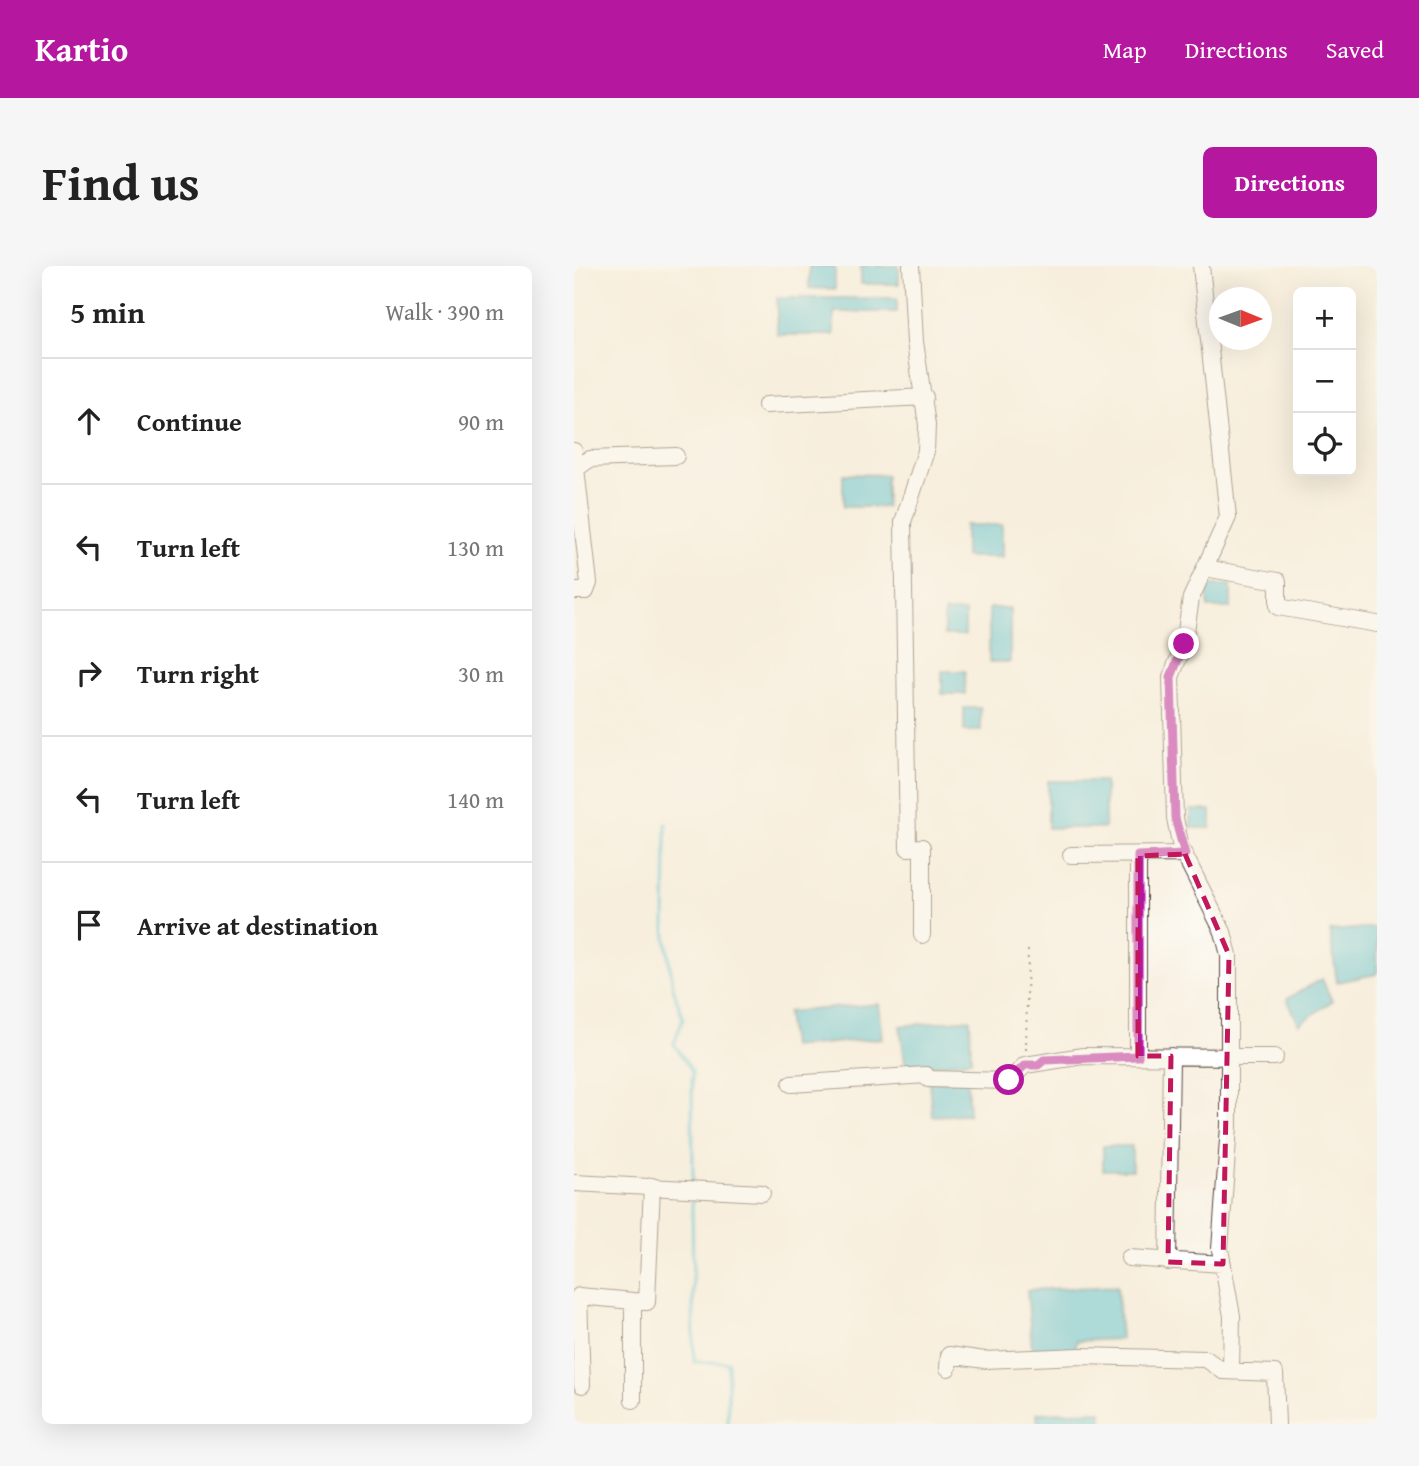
<!DOCTYPE html>
<meta charset="utf-8">
<style>
body{margin:0;font-family:"Gentium Book Plus",serif;background:#f6f6f6;color:#222}
.controls{position:absolute;right:21px;top:21px;display:grid;overflow:hidden;border-radius:10px;box-shadow:0 7px 28px #0002}
.controls button{width:63px;height:63px;display:grid;place-items:center;padding:0;border:0;border-bottom:2px solid #e0e0e0;background:#fff;color:#222;font:35px sans-serif}
.compass{position:absolute;left:635px;top:21px;width:63px;height:63px;border-radius:50%;background:#fff;box-shadow:0 7px 28px #0002;rotate:91deg}
.stop{position:absolute;width:21px;height:21px;margin:-16px;border:5px solid #b5179e;border-radius:50%;background:#fff}
.stop.end{background:#b5179e;border-color:#fff;box-shadow:0 2px 7px #0008}
.list{margin:0;padding:0;list-style:none}
h2{display:flex;justify-content:space-between;align-items:center;height:91px;margin:0;padding:0 28px;font-size:30px}
h2 small{font-size:23px;font-weight:400;color:#767676}
.list li{display:grid;grid-template-columns:46px 1fr auto;gap:21px;align-items:center;box-sizing:border-box;height:126px;padding:0 28px;border-top:2px solid #e0e0e0}
.list b{display:block;font-size:26px;white-space:nowrap}
.list em{font-size:23px;font-style:normal;color:#767676}
.icon{flex:none;width:38px;height:38px;fill:none;stroke:currentColor;stroke-width:2;stroke-linecap:round;stroke-linejoin:round}
.map{position:relative;flex:none;width:803px;height:1158px;overflow:hidden;border-radius:10px}
header{display:flex;align-items:center;gap:42px;box-sizing:border-box;height:98px;padding:0 35px;background:#b5179e;color:#fff}
header strong{font-size:33px}
nav{display:flex;gap:38px;margin-inline-start:auto;font-size:24px}
.intro{display:flex;align-items:center;justify-content:space-between;box-sizing:border-box;height:168px;padding:0 42px}
h1{margin:0;font-size:49px}
.button{padding:18px 32px;border-radius:10px;background:#b5179e;color:#fff;font-size:24px;font-weight:700}
main{display:flex;gap:42px;padding:0 42px}
aside{flex:1;background:#fff;border-radius:10px;box-shadow:0 7px 28px #0002}
.map>svg:first-child{display:block}
.water{fill:#55c0d0;stroke:#487577;stroke-width:2}
.lines{fill:none;stroke-linecap:round;stroke-linejoin:round}
.stream{stroke:#55c0d0;stroke-width:3.5}
.minor-casing{stroke:#57473b;stroke-width:18}
.path{stroke:#57473b;stroke-width:2;stroke-dasharray:2 5;stroke-linecap:butt}
.minor{stroke:#fff;stroke-width:16}
.route{stroke:#b5179e;stroke-width:9}
.marked{fill:none;stroke:#c2185b;stroke-width:5;stroke-dasharray:14 9;stroke-linejoin:round}
</style>
<header>
<strong>Kartio</strong>
<nav><a>Map</a><a>Directions</a><a>Saved</a></nav>
</header>
<div class="intro"><h1>Find us</h1><a class="button">Directions</a></div>
<main>
<aside>
<h2>5 min<small>Walk · 390 m</small></h2>
<ul class="list">
<li><svg class="icon" aria-label="ahead" viewBox="0 0 24 24"><path d="M12 20V5M6 11l6-6 6 6"/></svg><div><b>Continue</b></div><em>90 m</em></li>
<li><svg class="icon" aria-label="left" viewBox="0 0 24 24"><path d="M17 20v-9H6M10 6l-5 5 5 5"/></svg><div><b>Turn left</b></div><em>130 m</em></li>
<li><svg class="icon" aria-label="right" viewBox="0 0 24 24"><path d="M7 20v-9h11M14 6l5 5-5 5"/></svg><div><b>Turn right</b></div><em>30 m</em></li>
<li><svg class="icon" aria-label="left" viewBox="0 0 24 24"><path d="M17 20v-9H6M10 6l-5 5 5 5"/></svg><div><b>Turn left</b></div><em>140 m</em></li>
<li><svg class="icon" aria-label="arrive" viewBox="0 0 24 24"><path d="M6 21V4h12l-3 4 3 4H6"/></svg><div><b>Arrive at destination</b></div></li>
</ul>
</aside>
<div class="map">
<svg width="803" height="1158" viewBox="0 0 803 1158">
<rect width="100%" height="100%" fill="#fdfcf7"/>
<filter id="ink" filterUnits="userSpaceOnUse"><feTurbulence type="fractalNoise" baseFrequency=".0143" numOctaves="2"/><feDisplacementMap in="SourceGraphic" scale="14" xChannelSelector="R" yChannelSelector="G"/><feConvolveMatrix kernelMatrix="1 2 1 2 8 2 1 2 1" color-interpolation-filters="sRGB"/></filter>
<filter id="wash" filterUnits="userSpaceOnUse"><feTurbulence type="fractalNoise" baseFrequency=".00686" numOctaves="4" result="noise"/><feDisplacementMap in="SourceGraphic" scale="28" xChannelSelector="R" yChannelSelector="G"/><feGaussianBlur stdDeviation="1.57" result="paint"/><feColorMatrix in="noise" values="0 0 0 0 0 0 0 0 0 0 0 0 0 0 0 0 0 1.4 0 .05"/><feComposite in="paint" operator="in"/></filter>
<g filter="url(#wash)">
<rect width="100%" height="100%" fill="#f7eedd"/>
<path class="water" d="M 235,0 L 261,0 L 261,23 L 235,22 Z
M 287,0 L 325,0 L 325,18 L 287,18 Z
M 203,32 L 323,32 L 323,46 L 260,46 L 260,69 L 203,69 Z
M 269,208 L 312,209 L 312,241 L 269,241 Z
M 391,259 L 428,259 L 428,291 L 391,291 Z
M 634,319 L 657,319 L 657,342 L 634,342 Z
M 415,342 L 436,342 L 436,396 L 415,396 Z
M 370,346 L 391,346 L 391,369 L 370,369 Z
M 368,405 L 391,405 L 391,428 L 368,428 Z
M 390,442 L 407,442 L 407,465 L 390,465 Z
M 474,515 L 531,515 L 531,562 L 474,562 Z
M 617,544 L 637,544 L 637,562 L 617,562 Z
M 803,661 L 803,708 L 763,716 L 756,665 Z
M 748,713 L 758,735 L 725,758 L 713,733 Z
M 305,738 L 309,772 L 217,781 L 213,746 Z
M 396,753 L 397,794 L 332,803 L 326,760 Z
M 393,814 L 395,848 L 358,850 L 355,815 Z
M 529,880 L 558,880 L 558,904 L 529,904 Z
M 543,1020 L 547,1073 L 502,1075 L 501,1085 L 458,1083 L 453,1024 Z
M 527,1145 L 528,1158 L 464,1158 L 463,1147 Z"/>
<g class="lines">
<path class="stream" d="M 92,558 L 91,663 L 99,722 L 109,752 L 100,778 L 118,805 L 119,918
M 118,929 L 120,1096 L 154,1096 L 154,1158"/>
</g>
</g>
<g filter="url(#ink)">
<g class="lines">
<defs>
<path id="minor" d="M 337,0 L 341,76 L 353,159 L 352,185 L 329,256 L 334,582 L 348,581 L 348,669
M 627,0 L 654,251 L 617,332 L 610,378 L 597,411 L 601,552 L 607,582 L 649,666 L 655,689 L 655,860 L 646,983 L 658,1050 L 657,1105
M 192,139 L 351,131
M 0,185 L 15,317 L 12,325 L 0,325
M 2,203 L 16,193 L 102,190
M 631,302 L 704,315 L 704,341 L 803,358
M 497,589 L 611,588
M 564,590 L 564,790
M 217,818 L 352,809 L 354,813 L 435,815 L 451,799 L 509,790 L 701,791
M 0,917 L 188,927
M 555,992 L 649,998
M 594,996 L 597,790
M 374,1102 L 375,1089 L 411,1094 L 506,1090 L 632,1093 L 649,1105 L 701,1107 L 703,1158
M 8,1119 L 5,1030 L 59,1035
M 59,1134 L 59,1035 L 73,1036 L 78,920"/>
</defs>
<use href="#minor" class="minor-casing"/>
<path class="path" d="M 452,784 L 454,682"/>
<use href="#minor" class="minor"/>
</g>
</g>
<g class="lines" filter="url(#ink)">
<path class="route" d="M 435,814 L 451,799 L 464,799 L 470,794 L 564,790 L 564,590 L 611,588 L 601,552 L 597,411 L 610,378"/>
</g>
<path d="M0 0H803V1158H0ZM 611,588 L 655,689 L 649,998 L 594,996 L 597,790 L 564,790 L 564,590 Z" fill="#f7eedd" fill-opacity=".55" fill-rule="evenodd"/>
<path class="marked" d="M 611,588 L 655,689 L 649,998 L 594,996 L 597,790 L 564,790 L 564,590 Z"/>
</svg>
<div class="controls">
<button>+</button>
<button>−</button>
<button><svg class="icon" aria-label="locate" viewBox="0 0 24 24"><circle cx="12" cy="12" r="6"/><path d="M12 2v4M12 18v4M2 12h4M18 12h4"/></svg></button>
</div>
<svg class="compass" viewBox="-18 -18 36 36"><path d="M0-13l5 13h-10z" fill="#e53935"/><path d="M0 13l5-13h-10z" fill="#767676"/></svg>
<div class="stop" style="left:435px;top:814px"></div>
<div class="stop end" style="left:610px;top:378px"></div>
</div>
</main>
